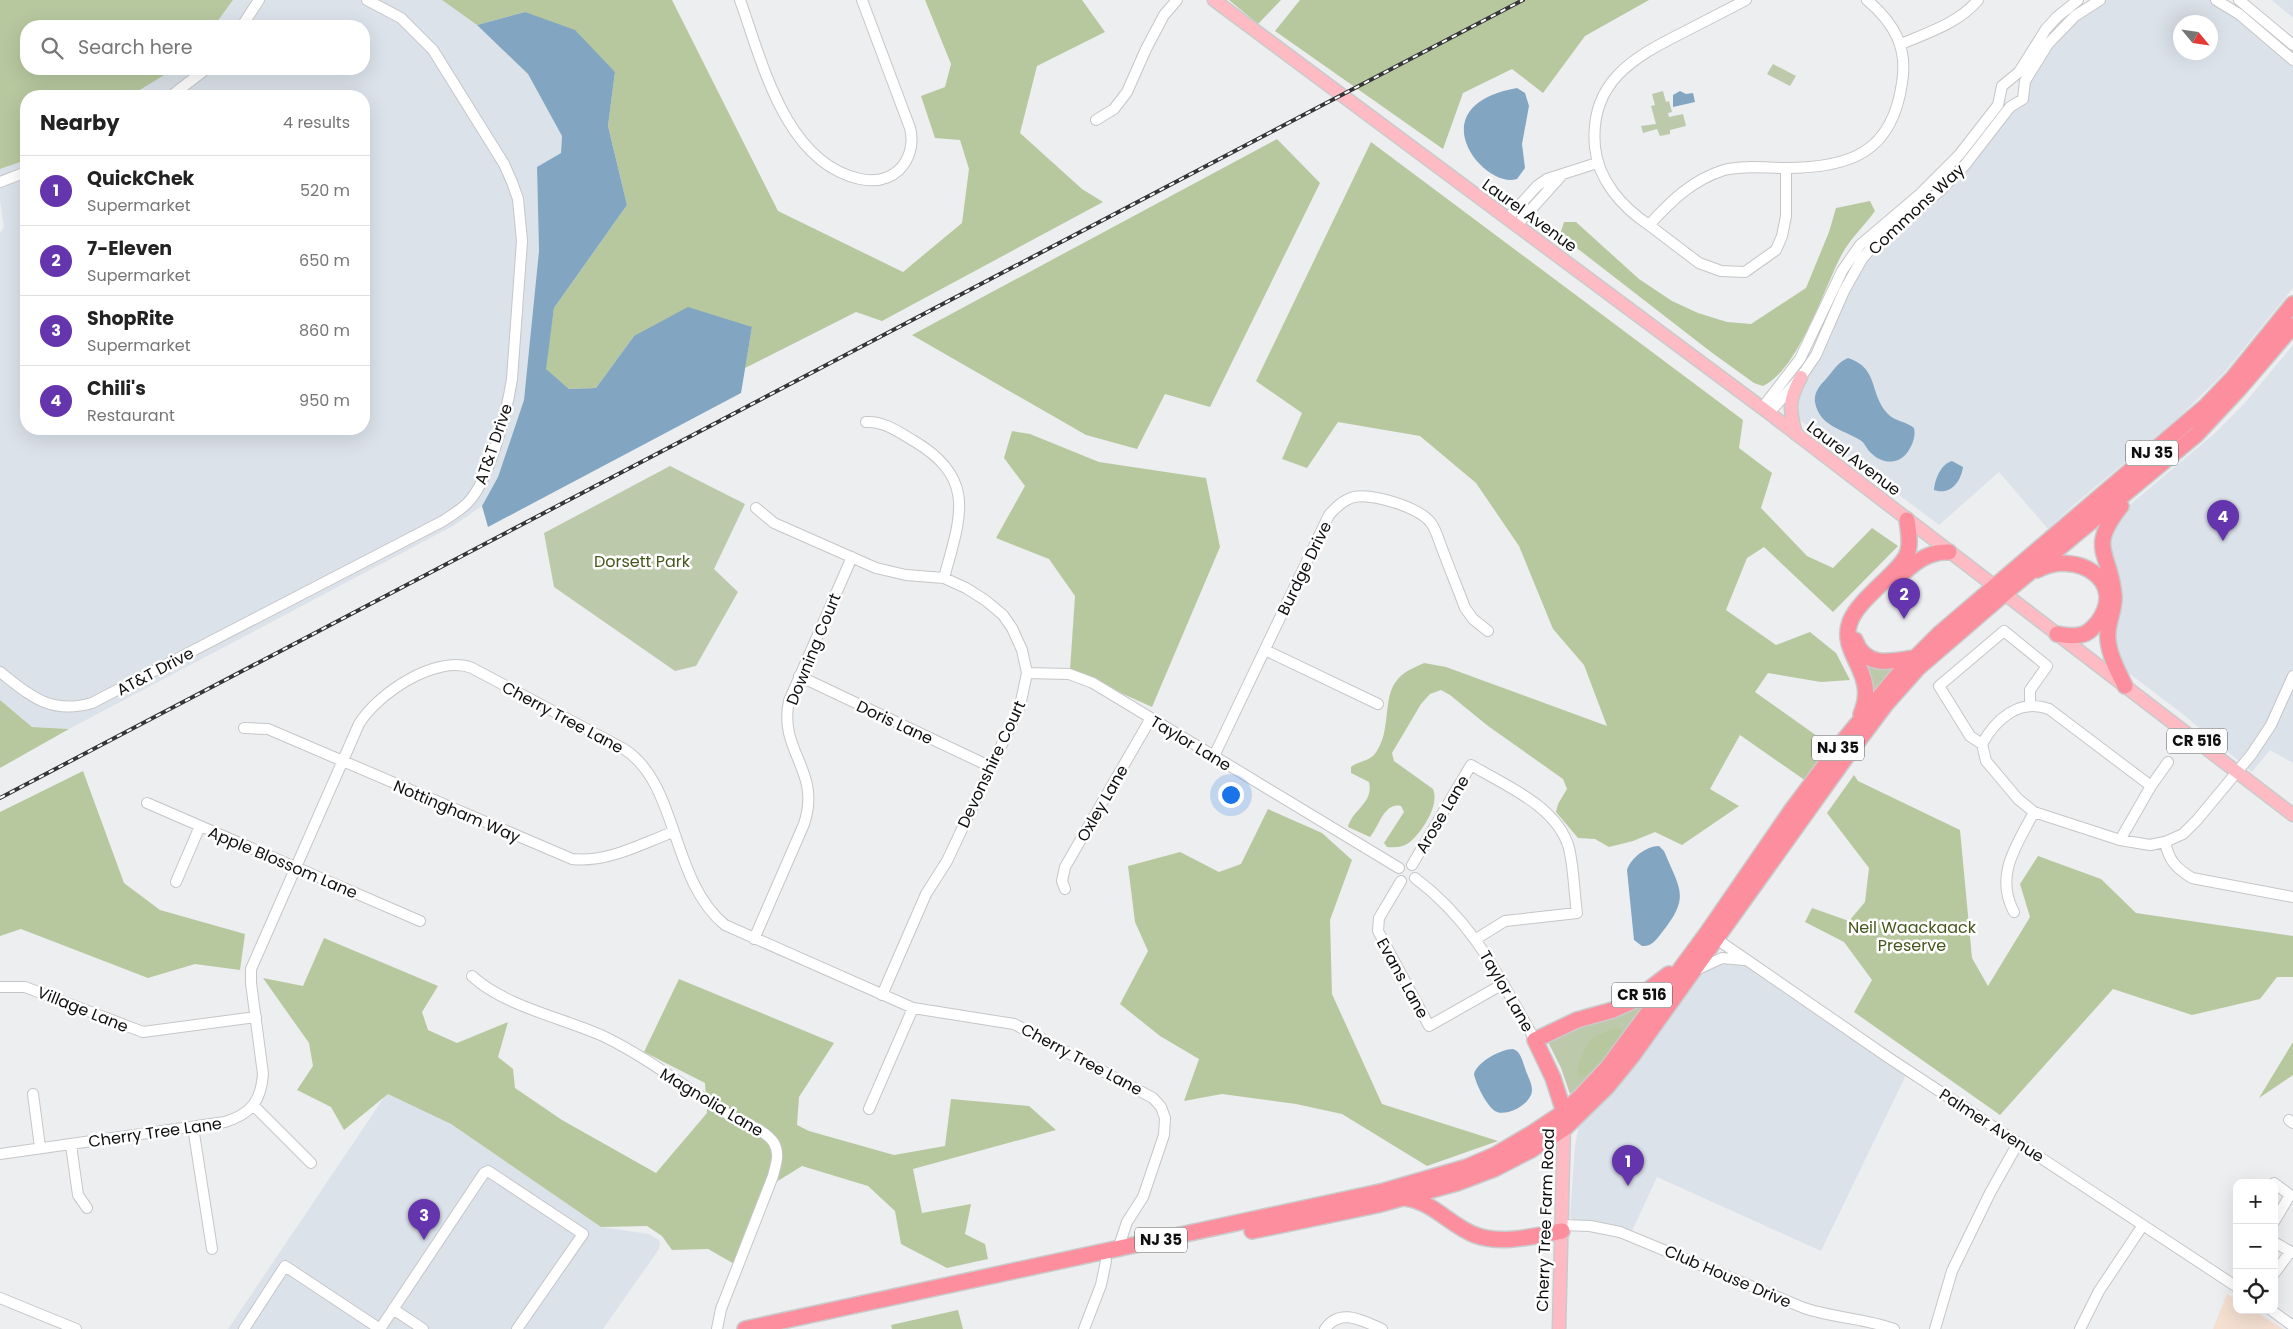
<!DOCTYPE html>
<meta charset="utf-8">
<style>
body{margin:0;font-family:Poppins,sans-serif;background:#f2f2f2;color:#222}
.controls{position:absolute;right:15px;bottom:15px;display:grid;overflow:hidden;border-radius:10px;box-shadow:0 5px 20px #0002}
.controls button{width:45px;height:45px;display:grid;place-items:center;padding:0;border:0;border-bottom:1px solid #e0e0e0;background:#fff;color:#222;font:25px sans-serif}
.compass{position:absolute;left:2173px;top:15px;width:45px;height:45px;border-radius:50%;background:#fff;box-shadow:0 5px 20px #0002;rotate:119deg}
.you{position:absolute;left:1230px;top:794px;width:18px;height:18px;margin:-12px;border:4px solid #fff;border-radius:50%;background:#1a73e8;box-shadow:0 0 0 8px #1a73e833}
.badge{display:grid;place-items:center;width:32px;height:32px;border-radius:50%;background:#6435ac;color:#fff;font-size:16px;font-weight:700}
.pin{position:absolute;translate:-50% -41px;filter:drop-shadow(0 1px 2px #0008)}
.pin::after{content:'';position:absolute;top:26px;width:18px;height:15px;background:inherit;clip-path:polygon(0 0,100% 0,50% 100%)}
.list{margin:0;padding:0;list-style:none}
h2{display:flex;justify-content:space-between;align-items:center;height:65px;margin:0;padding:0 20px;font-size:21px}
h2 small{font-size:16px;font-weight:400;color:#767676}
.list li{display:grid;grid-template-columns:32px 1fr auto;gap:15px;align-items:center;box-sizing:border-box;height:70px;padding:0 20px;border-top:1px solid #e0e0e0}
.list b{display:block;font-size:19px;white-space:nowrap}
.list p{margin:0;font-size:16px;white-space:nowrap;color:#767676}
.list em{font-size:16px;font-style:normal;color:#767676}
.icon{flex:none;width:28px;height:28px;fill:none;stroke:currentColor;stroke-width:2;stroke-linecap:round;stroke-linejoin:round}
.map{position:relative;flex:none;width:2293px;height:1329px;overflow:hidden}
.search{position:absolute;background:#fff;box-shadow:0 5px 20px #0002;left:20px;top:20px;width:350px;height:55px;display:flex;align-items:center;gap:12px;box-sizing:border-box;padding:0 18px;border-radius:20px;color:#767676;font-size:19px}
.panel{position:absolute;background:#fff;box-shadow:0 5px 20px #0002;left:20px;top:90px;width:350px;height:345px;border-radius:20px}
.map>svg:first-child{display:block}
.built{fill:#dce2ea;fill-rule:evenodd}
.industrial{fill:#f4dfd1}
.green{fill:#bdc9ab}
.forest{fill:#b7c89f}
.water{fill:#82a5c2}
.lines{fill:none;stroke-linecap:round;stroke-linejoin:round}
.minor-casing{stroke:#c5c6c8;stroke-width:12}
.major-casing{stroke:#cacaca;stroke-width:15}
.highway-casing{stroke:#cacaca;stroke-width:18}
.minor{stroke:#fff;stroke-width:10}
.major{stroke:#febbc4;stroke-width:12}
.highway{stroke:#fd8e9d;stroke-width:15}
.rail-casing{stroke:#343536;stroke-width:4}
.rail{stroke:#fff;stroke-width:2;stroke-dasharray:5.5;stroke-linecap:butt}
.labels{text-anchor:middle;stroke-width:5;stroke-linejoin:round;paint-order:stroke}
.shield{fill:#fff;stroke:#575758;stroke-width:1}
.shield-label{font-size:15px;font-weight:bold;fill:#0f0f10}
.street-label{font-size:16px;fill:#0f0f10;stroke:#fff}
.park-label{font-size:16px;fill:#44581c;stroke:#fff}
</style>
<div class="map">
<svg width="2293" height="1329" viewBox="0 0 2293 1329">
<rect width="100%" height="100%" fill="#edeef0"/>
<path class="built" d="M 233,0 L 442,0 L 477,25 L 528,74 L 562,136 L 561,153 L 537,167 L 539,251 L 524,400 L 498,477 L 482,506 L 453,526 L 69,729 L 32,727 L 0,700 L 0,233 L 4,227 L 0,201 L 0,169 L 26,160 L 26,429 L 364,429 L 364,96 L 130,96 L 174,69 L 364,69 L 364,26 L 214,26 Z
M 2107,0 L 2209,0 L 2226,9 L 2293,64 L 2293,288 L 2223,374 L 2176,420 L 2076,503 L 2048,529 L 1999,472 L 1939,525 L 1800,420 L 1796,415 L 1796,392 L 1821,356 L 1830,339 L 1847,293 L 1865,262 L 1877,248 L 1968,165 L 2029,82 L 2056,40 L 2087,11 ZM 2180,22 L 2210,22 L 2210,52 L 2180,52 Z
M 2272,0 L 2293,0 L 2293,18 Z
M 2293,345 L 2293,763 L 2270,750 L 2252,772 L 2184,715 L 2130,674 L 2122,666 L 2116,655 L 2107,543 L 2119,514 L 2215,433 L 2244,404 Z
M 1715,962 L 1743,964 L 1906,1075 L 1821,1251 L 1657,1177 L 1632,1231 L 1606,1224 L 1574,1221 L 1570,1217 L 1575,1146 L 1579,1125 L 1631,1069 L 1702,972 Z
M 387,1093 L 451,1124 L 601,1227 L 649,1234 L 659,1240 L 660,1244 L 659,1249 L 603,1329 L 228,1329 Z"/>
<path class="industrial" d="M 2227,1294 L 2237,1300 L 2237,1310 L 2253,1310 L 2283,1329 L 2213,1329 Z"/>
<path class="green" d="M 1773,64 L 1796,76 L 1790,86 L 1767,74 Z
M 1663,91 L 1666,102 L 1669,101 L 1672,112 L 1668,113 L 1669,117 L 1683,114 L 1686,126 L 1670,130 L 1670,134 L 1660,136 L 1657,129 L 1643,133 L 1641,126 L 1656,124 L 1651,106 L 1655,105 L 1652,94 Z
M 670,466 L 745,504 L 714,569 L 738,592 L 696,666 L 675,671 L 554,587 L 544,533 Z
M 1859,654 L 1894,668 L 1871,697 Z
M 1647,1000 L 1649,1002 L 1617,1046 L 1575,1094 L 1573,1092 L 1570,1094 L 1561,1068 L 1549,1044 L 1550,1041 L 1562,1033 Z"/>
<path class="forest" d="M 0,0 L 233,0 L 214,26 L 26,26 L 26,69 L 174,69 L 130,96 L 26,96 L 26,160 L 0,169 Z
M 442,0 L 672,0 L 778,211 L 903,272 L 962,223 L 969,169 L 960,140 L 935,138 L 921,96 L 945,87 L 951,64 L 925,0 L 1082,0 L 1105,32 L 1037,66 L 1020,133 L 1082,189 L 1103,202 L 882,321 L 856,312 L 745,368 L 752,327 L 634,336 L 596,388 L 569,389 L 545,369 L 554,308 L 627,205 L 608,126 L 615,72 L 525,12 L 477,25 Z
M 1229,0 L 1281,0 L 1258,24 Z
M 1300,0 L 1649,0 L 1585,36 L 1543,93 L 1512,69 L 1463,93 L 1443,149 L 1275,31 Z
M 1277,139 L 1320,183 L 1210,407 L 1165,394 L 1137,449 L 1086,435 L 912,335 Z
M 1371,142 L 1743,420 L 1739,448 L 1772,473 L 1761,508 L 1807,556 L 1833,568 L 1872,528 L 1898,546 L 1833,612 L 1764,547 L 1747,558 L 1726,610 L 1776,645 L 1810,632 L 1836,653 L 1850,680 L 1821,682 L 1768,673 L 1755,692 L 1831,746 L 1806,781 L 1740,735 L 1710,789 L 1739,806 L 1682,845 L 1655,832 L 1633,841 L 1609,847 L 1595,839 L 1578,838 L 1556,812 L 1558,804 L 1567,789 L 1563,779 L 1488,726 L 1450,695 L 1441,690 L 1430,694 L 1421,704 L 1392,753 L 1394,761 L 1433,789 C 1440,805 1422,832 1410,842 C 1404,847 1394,848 1387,847 L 1384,843 L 1404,812 L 1401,806 C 1384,802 1379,827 1370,837 L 1348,827 C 1352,810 1374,803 1369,782 L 1351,773 L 1351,767 C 1358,761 1367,762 1374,755 C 1393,732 1381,697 1398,679 C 1404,671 1416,667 1424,663 L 1446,667 L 1607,726 L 1584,665 L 1553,629 L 1519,546 L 1476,483 L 1420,436 L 1338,422 L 1307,468 L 1282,459 L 1302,413 L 1256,381 Z
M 1870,201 L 1875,211 C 1865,225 1850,239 1842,254 C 1823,290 1799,369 1763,386 L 1754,383 L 1711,352 L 1560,235 L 1564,222 L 1576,222 L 1639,279 L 1672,301 L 1698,313 L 1727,322 L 1751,324 L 1806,288 L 1829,232 L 1836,208 Z
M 1012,431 L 1030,434 L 1099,462 L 1206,478 L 1220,547 L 1152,707 L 1070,670 L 1075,596 L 1049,559 L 996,538 L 1025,486 L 1004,458 Z
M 0,700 L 32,727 L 69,729 L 0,768 Z
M 83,771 L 124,883 L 160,910 L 245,934 L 240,970 L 195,964 L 148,978 L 21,929 L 0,936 L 0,812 Z
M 1854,775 L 1858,781 L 1960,830 L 1972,958 L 1988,986 L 2030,917 L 2020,884 L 2038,856 L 2101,879 L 2136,913 L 2293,936 L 2293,977 L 2277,977 L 2260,999 L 2192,1015 L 2113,989 L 2000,1115 L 1854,1012 L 1872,980 L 1844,942 L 1805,922 L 1812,908 L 1849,921 L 1865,902 L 1869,868 L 1827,813 Z
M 1268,809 L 1322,833 L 1352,860 L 1330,920 L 1332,994 L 1382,1104 L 1498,1141 L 1427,1166 L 1342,1114 L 1296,1104 L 1222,1094 L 1184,1101 L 1199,1059 L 1160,1036 L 1120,1004 L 1148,951 L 1135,922 L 1128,866 L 1180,852 L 1219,872 L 1241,864 Z
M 324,938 L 438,986 L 422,1012 L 428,1030 L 457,1043 L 508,1022 L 498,1057 L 513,1069 L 515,1088 L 562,1120 L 656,1173 L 707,1113 L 705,1083 L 644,1052 L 679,979 L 834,1043 L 799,1097 L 797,1125 L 809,1131 L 894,1155 L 945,1146 L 951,1099 L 1029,1106 L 1056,1130 L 913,1169 L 922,1213 L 971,1204 L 965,1234 L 985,1244 L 988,1259 L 947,1268 L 901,1244 L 895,1211 L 868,1186 L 802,1166 L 773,1184 L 738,1266 L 708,1249 L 672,1250 L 662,1236 L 647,1226 L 601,1227 L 451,1124 L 388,1094 L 344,1130 L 331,1107 L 297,1090 L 313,1066 L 309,1043 L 263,978 L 303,986 Z
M 1615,1028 L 1622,1030 C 1616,1047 1599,1065 1585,1076 L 1580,1076 L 1577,1072 C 1579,1062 1585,1045 1593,1038 C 1598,1034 1609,1031 1615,1028 Z
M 2293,1042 L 2293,1075 L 2259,1098 Z
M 958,1310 L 963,1329 L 892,1329 L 891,1325 Z"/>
<path class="water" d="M 525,12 L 575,30 L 615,72 L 608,126 L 627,205 L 554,308 L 546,369 L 569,389 L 596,388 L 634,336 L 688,307 L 752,327 L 741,393 L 488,527 L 482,506 L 498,477 L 524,400 L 539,251 L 537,167 L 561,153 L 562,136 L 528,74 L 477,25 Z
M 1517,88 L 1525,93 L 1529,106 L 1522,144 L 1525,168 L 1517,179 C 1484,190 1416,106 1517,88 Z
M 1680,91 L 1686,94 L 1693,93 L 1695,102 L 1673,107 L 1673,95 Z
M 1848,358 C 1879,368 1869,393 1887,413 C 1895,422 1906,421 1914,428 C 1916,437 1912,446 1907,453 C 1897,466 1880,463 1870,452 C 1866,448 1865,443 1860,440 C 1842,429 1819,426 1815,402 C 1814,393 1819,386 1826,379 C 1833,371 1838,362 1848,358 Z
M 1952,461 L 1963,467 C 1961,481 1951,496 1934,490 C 1935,479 1941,464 1952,461 Z
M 1659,846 L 1664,851 C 1679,888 1691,896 1663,931 C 1657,939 1652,947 1642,946 L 1634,940 L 1627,870 C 1631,858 1646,846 1659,846 Z
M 1513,1049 C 1521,1052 1522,1060 1525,1068 C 1527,1075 1532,1083 1532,1090 C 1532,1104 1506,1118 1495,1111 C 1486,1105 1476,1084 1474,1074 C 1477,1062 1501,1049 1513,1049 Z"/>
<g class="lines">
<defs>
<path id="minor" d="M 740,0 C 762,61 785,163 860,179 C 874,182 888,180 899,170 C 910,159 914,143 910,128 L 862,0
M 1746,0 C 1725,11 1703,22 1682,33 C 1632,58 1589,83 1595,147 C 1598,180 1622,207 1649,225 C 1671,201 1692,180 1724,170 C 1743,165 1766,168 1785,168 C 1850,168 1892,153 1902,83 C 1908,47 1894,23 1867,0
M 2216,0 L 2239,14 L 2293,60
M 2239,0 L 2293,45
M 242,26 L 259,0
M 1901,44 C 1927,33 1959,23 1978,0
M 171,96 L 206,69
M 1096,120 L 1114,109 L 1127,92 L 1146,49 L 1164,15 L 1177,0
M 0,182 L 26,172
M 1508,218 L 1537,186 L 1547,179 L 1597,163
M 1517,225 L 1563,174
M 1649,225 L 1699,263 L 1721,271 L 1745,272 L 1776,250 L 1782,236 L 1786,216 L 1786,168
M 1762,408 L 1800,359 L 1842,271 L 1860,245 L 1920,194 L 1959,155 L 1998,105 L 2002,86 L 2019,72 L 2046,29 L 2057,17 L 2078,0
M 1769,413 L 1801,377 L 1816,355 L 1844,291 L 1862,259 L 1874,245 L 1940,191 L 1965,165 L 2010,107 L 2023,99 L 2025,81 L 2048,44 L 2075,16 L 2100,0
M 866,422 C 884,421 899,432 914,441 C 978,479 960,518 944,578
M 756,508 L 774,523 L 876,568 L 906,575 L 944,578 L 966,588 L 985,600 L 1003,615 L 1012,628 L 1022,650 L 1027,673 L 1020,706 L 947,861 L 926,894 L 882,995
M 1265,650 L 1378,704
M 0,672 C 31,696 50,715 92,703 L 443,521 C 453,514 463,509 471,499 C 491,474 507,411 512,379 L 522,241 L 518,199 L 512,182 L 504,164 L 433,50 L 401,18 L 367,0
M 1027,673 L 1069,674 L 1093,683 L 1399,868
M 799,676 L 991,767
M 244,728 L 268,729 L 572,859 C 607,863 641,844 673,832
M 1982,744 L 1970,736 L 1939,686 L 2004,631 L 2047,666 L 2030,690 L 2030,706
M 1214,756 L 1329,515 C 1336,507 1343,500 1354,497 C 1372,493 1419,507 1431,523 C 1437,531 1439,542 1443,551 C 1450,570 1458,589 1465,608 L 1473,619 L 1488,631
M 2151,786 L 2049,709 C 2019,698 1996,719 1982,744 L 1986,761 L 2018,799 L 2034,812 L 2120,840 L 2150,845 L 2165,842 L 2183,834 L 2197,820 L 2251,755 L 2271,725 L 2293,676
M 147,803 L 420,921
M 2120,840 L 2151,786 L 2168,762
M 2165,842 C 2169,861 2176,868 2192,878 L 2293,897
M 1412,865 L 1471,765 C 1506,786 1557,806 1569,848 C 1574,869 1574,892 1577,913 L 1505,921 L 1476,939
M 1415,878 C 1475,923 1499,978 1535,1040
M 1401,881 L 1379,918 L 1378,931 L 1429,1026 L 1503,984
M 176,882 L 200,826
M 1065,889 L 1062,881 L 1065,867 L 1151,718
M 2014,912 C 1994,875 2017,845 2034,812
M 1712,936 L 1889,1058 L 2237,1287
M 754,939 L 804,824 C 822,770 778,752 789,701 L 852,557
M 1696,970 L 1722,958 L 1744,960
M 472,976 C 504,1006 563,1018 603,1036 C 645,1056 686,1088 726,1113 C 740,1122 764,1128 774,1143 C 780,1154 776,1164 773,1176 L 721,1309 L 717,1329
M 0,987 L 25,987 L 143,1032 L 256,1017
M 33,1094 L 40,1147
M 254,1106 L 311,1163
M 869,1109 L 913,1008
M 2289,1120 L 2293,1123
M 193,1127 L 212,1249
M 71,1145 L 78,1195 L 87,1208
M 0,1154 L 225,1122 C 251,1114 261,1101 263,1074 L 251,983 L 251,969 L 359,724 C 377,694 436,654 472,668 L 624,749 C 679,784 670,880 725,925 L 913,1008 L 1014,1024 L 1153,1098 L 1161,1107 L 1165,1118 L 1164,1135 L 1143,1197 L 1127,1222 L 1118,1249
M 2274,1183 L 2290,1195 L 2274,1222
M 1562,1225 L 1590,1226 L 1620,1232 L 1804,1308 C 1833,1318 1864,1318 1894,1329
M 2274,1242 L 2293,1253
M 2274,1274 L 2290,1252
M 0,1298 L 76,1329
M 393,1309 L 423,1329
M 2271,1310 L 2293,1326
M 244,1329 L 285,1266 L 380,1329
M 380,1329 L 484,1173 L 488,1171 L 583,1234 L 517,1329
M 1084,1329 L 1101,1285 L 1106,1261
M 1325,1329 C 1340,1307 1363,1321 1382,1329
M 1935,1329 L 1952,1271 L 1990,1193 L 2018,1143
M 2080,1329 L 2099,1291 L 2143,1225"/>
<path id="major" d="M 1214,0 L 1769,413 L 2293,815
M 1796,434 C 1789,409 1788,401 1801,377
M 1559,1329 L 1564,1122"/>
<path id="highway" d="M 2121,506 C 2086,550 2111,552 2114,596 C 2115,608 2109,619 2108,631 C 2106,650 2117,669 2125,686
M 2037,570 C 2077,549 2128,581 2098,622 C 2093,628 2088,634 2080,635 C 2072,637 2064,635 2057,634
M 1899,577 C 1914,563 1928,551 1949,552
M 1855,640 C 1865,668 1891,662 1913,658
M 1861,714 C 1879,673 1838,654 1850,622 C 1859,597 1904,570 1908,551 C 1911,541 1908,529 1907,520
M 1564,1112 L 1553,1078 L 1535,1040 L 1577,1020 L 1613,1010 L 1635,1000 L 1669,974
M 1404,1198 C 1433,1201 1449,1225 1475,1235 C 1502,1245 1534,1236 1562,1231
M 1252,1231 L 1377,1205 L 1457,1183 L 1494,1169 L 1531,1150 L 1565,1128 L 1607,1087 L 1633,1055 L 1844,760 L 1886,704 L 1918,668 L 2012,587 L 2196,435 L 2239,389 L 2293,326
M 745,1329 L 1384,1191 L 1467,1167 L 1495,1155 L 1534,1132 L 1564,1112 L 1580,1097 L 1608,1067 L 1707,933 L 1791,811 L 1844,740 L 1896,677 L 1939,634 L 2206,406 L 2233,378 L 2293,304"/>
</defs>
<use href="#minor" class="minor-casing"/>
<use href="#major" class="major-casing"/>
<use href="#highway" class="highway-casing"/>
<use href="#minor" class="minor"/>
<use href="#major" class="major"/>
<use href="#highway" class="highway"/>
<defs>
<path id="rail" d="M 0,798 L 1523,0"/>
</defs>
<use href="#rail" class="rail-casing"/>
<use href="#rail" class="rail"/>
</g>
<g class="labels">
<g class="shield">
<rect x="2126" y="440.5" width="52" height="25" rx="4"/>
<rect x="2167" y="728.5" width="60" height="25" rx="4"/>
<rect x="1812" y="735.5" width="52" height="25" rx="4"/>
<rect x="1612" y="982.5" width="60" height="25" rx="4"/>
<rect x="1135" y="1227.5" width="52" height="25" rx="4"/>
</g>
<g class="shield-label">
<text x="2152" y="458">NJ 35</text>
<text x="2197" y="746">CR 516</text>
<text x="1838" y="753">NJ 35</text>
<text x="1642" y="1000">CR 516</text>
<text x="1161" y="1245">NJ 35</text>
</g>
<g class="street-label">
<text transform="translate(1916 209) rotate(-43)" y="6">Commons Way</text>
<text transform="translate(1530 215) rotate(36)" y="6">Laurel Avenue</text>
<text transform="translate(493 444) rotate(-71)" y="6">AT&amp;T Drive</text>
<text transform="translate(1854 458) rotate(37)" y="6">Laurel Avenue</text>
<text transform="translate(1304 568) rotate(-64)" y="6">Burdge Drive</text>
<text transform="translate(813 649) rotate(-68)" y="6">Downing Court</text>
<text transform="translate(155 671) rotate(-28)" y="6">AT&amp;T Drive</text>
<text transform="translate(563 717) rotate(28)" y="6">Cherry Tree Lane</text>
<text transform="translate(895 722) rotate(25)" y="6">Doris Lane</text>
<text transform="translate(1191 743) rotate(31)" y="6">Taylor Lane</text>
<text transform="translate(991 764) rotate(-65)" y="6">Devonshire Court</text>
<text transform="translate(1102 803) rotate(-60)" y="6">Oxley Lane</text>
<text transform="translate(457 811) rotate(23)" y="6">Nottingham Way</text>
<text transform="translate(1442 814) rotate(-59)" y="6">Arose Lane</text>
<text transform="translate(283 862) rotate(23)" y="6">Apple Blossom Lane</text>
<text transform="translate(1403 978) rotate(61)" y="6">Evans Lane</text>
<text transform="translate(1507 991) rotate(60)" y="6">Taylor Lane</text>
<text transform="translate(83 1009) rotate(22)" y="6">Village Lane</text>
<text transform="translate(1082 1059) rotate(28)" y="6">Cherry Tree Lane</text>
<text transform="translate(712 1102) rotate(31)" y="6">Magnolia Lane</text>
<text transform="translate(1992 1125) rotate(33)" y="6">Palmer Avenue</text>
<text transform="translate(155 1132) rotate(-8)" y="6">Cherry Tree Lane</text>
<text transform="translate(1545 1220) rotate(-88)" y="6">Cherry Tree Farm Road</text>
<text transform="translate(1728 1276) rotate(23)" y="6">Club House Drive</text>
</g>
<g class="park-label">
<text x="642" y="567">Dorsett Park</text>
<text x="1912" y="933">Neil Waackaack<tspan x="1912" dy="18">Preserve</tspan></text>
</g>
</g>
</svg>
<div class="controls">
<button>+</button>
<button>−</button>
<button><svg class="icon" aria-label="locate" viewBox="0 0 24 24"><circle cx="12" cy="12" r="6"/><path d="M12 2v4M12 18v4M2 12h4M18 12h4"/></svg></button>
</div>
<svg class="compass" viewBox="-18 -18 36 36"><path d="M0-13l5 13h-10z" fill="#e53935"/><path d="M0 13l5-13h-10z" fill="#767676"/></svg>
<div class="you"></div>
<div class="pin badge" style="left:1628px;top:1186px">1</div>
<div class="pin badge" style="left:1904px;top:619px">2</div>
<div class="pin badge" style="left:424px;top:1240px">3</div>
<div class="pin badge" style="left:2223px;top:541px">4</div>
<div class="search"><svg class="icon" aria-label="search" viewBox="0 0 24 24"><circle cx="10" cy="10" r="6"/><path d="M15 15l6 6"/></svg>Search here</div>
<section class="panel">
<h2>Nearby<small>4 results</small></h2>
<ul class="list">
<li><span class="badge">1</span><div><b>QuickChek</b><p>Supermarket</p></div><em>520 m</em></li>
<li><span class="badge">2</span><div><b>7-Eleven</b><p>Supermarket</p></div><em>650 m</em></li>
<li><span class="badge">3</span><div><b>ShopRite</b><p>Supermarket</p></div><em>860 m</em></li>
<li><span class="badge">4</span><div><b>Chili's</b><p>Restaurant</p></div><em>950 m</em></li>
</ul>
</section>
</div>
